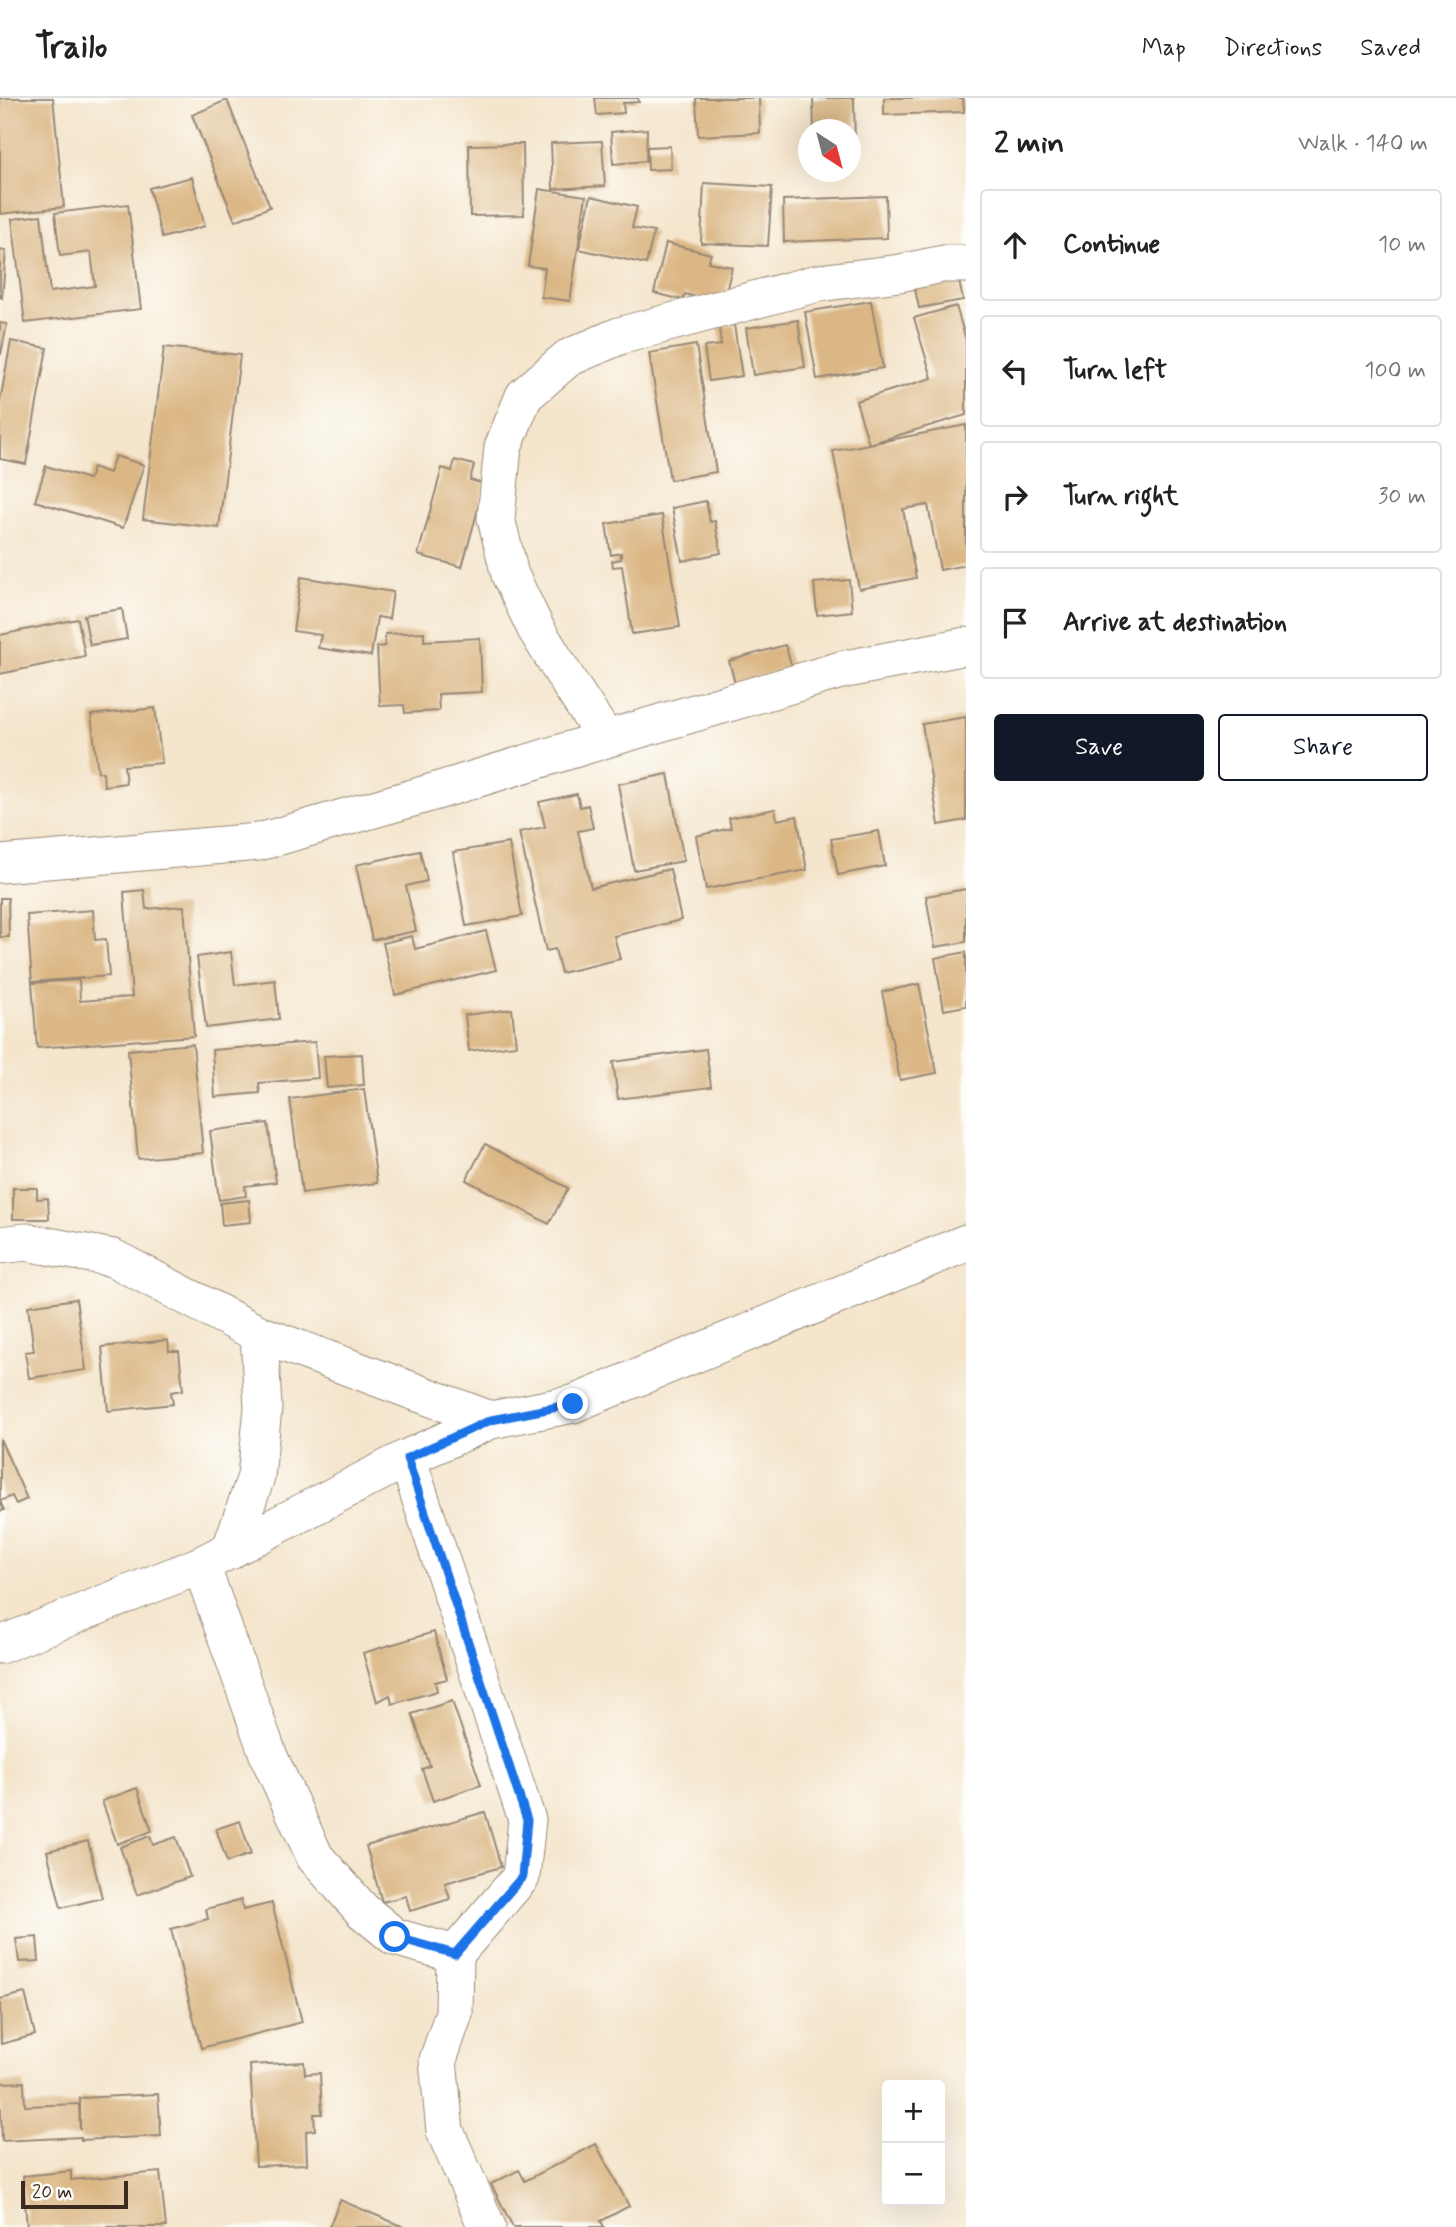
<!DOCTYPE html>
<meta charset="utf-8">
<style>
body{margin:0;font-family:Mynerve,sans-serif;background:#f6f6f6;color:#222}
.controls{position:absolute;right:21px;bottom:21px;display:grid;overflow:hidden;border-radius:7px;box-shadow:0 7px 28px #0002}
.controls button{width:63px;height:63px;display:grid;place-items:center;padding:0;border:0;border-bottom:2px solid #e0e0e0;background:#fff;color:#222;font:35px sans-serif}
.compass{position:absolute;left:798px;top:21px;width:63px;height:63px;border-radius:50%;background:#fff;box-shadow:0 7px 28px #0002;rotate:144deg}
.scale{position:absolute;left:21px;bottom:18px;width:107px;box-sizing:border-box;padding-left:7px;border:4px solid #3b2a1e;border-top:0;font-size:19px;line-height:24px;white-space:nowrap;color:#3b2a1e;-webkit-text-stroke:5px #fdfcf7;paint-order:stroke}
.stop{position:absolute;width:21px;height:21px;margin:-16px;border:5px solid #1a73e8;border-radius:50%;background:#fff}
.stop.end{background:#1a73e8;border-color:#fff;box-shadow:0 2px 7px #0008}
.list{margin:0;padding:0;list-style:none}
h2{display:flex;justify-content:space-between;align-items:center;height:91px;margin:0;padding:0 28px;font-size:30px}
h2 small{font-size:23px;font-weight:400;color:#767676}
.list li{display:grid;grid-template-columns:46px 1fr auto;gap:21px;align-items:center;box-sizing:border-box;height:112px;margin:0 14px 14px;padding:0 14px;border:2px solid #e0e0e0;border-radius:7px}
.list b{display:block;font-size:26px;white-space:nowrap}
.list em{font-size:23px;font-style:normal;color:#767676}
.actions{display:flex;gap:14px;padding:21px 28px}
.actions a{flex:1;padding:16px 0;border:2px solid #111827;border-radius:7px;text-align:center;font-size:24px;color:#111827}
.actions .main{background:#111827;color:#fff}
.icon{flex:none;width:38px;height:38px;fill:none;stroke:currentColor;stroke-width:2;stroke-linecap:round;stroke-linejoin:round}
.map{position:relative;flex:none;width:966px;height:2129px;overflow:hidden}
header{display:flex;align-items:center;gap:42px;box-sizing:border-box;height:98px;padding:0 35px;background:#fff;border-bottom:2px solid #e0e0e0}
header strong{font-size:33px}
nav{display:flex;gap:38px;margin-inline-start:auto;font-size:24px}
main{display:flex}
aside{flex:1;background:#fff}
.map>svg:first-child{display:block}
.building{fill:#dbb785}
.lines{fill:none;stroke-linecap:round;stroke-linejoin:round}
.street-casing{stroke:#988875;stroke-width:39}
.street{stroke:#fff;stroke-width:37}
.route{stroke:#1a73e8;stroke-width:9}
</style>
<header>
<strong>Trailo</strong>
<nav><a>Map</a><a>Directions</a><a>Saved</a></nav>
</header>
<main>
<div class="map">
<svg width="966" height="2129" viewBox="0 0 966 2129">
<rect width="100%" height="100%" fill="#fdfcf7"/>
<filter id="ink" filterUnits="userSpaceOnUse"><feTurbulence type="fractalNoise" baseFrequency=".0143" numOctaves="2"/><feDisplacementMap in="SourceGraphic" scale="14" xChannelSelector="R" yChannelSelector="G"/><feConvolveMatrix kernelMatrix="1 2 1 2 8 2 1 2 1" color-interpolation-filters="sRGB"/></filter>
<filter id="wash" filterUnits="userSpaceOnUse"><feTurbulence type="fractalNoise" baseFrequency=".00686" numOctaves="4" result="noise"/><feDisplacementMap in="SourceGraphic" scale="28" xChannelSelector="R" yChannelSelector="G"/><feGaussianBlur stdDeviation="1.57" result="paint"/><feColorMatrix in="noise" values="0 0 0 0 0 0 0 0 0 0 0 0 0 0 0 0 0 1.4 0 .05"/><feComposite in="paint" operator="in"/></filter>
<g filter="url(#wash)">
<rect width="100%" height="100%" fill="#f4e5cc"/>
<g id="blocks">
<path class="building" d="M 0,0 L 53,0 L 64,109 L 0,116 Z
M 595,0 L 638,0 L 639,4 L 623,5 L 624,15 L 597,17 Z
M 696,0 L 759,0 L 760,35 L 698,38 Z
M 813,0 L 854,0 L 855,51 L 850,52 L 850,32 L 814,32 Z
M 884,0 L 963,0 L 964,14 L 884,17 Z
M 227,2 L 270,109 L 235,123 L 192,17 Z
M 647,31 L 646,63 L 613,66 L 611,34 Z
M 602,43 L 605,88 L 553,91 L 551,45 Z
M 523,46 L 524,117 L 470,118 L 469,47 Z
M 670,48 L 671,71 L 648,72 L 647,49 Z
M 192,79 L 205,128 L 162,140 L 149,90 Z
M 704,85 L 772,89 L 768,148 L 701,145 Z
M 539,91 L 586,98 L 570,203 L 541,199 L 545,170 L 528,168 Z
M 591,98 L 637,109 L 632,130 L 654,134 L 646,166 L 579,151 Z
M 886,98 L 887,140 L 784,144 L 783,102 Z
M 128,106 L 141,211 L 25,225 L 12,121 L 41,117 L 50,194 L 95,188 L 91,154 L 60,158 L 55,115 Z
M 666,145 L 711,156 L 708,164 L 732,169 L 723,206 L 685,196 L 683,202 L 654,195 Z
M 0,152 L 6,153 L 2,200 L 0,199 Z
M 958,178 L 963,202 L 919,210 L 914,187 Z
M 871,203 L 883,270 L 817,281 L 805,214 Z
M 956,208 L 966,242 L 966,317 L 869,346 L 856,303 L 932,280 L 914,220 Z
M 798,222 L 805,269 L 753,277 L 746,230 Z
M 0,225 L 7,226 L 1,256 L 0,256 Z
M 734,227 L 742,278 L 709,283 L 704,249 L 721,247 L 719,229 Z
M 11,243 L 47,250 L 26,366 L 0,361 L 0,303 Z
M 696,247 L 716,374 L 670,382 L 649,255 Z
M 164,249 L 240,257 L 219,430 L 143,421 Z
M 966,327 L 966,467 L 940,472 L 928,407 L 903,411 L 916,480 L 859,491 L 833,353 Z
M 115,358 L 144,367 L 123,430 L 35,403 L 46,368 L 89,381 L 93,369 L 109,375 Z
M 455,362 L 474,367 L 470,382 L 485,386 L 462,469 L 418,457 L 442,370 L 452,373 Z
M 706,403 L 710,424 L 715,423 L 721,455 L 682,463 L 672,410 Z
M 662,417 L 680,529 L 632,536 L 622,468 L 613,469 L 612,463 L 621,461 L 621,455 L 611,457 L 606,426 Z
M 301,479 L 393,494 L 389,521 L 377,519 L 371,558 L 318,550 L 321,537 L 293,533 Z
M 849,482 L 852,513 L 817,517 L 814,485 Z
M 122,511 L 127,541 L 90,547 L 84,517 Z
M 78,521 L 85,558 L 0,576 L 0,537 Z
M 424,534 L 424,543 L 480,540 L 482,594 L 438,596 L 439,613 L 405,615 L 404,607 L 380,608 L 377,549 L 385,548 L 385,536 Z
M 785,547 L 792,569 L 735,585 L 729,563 Z
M 155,610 L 162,665 L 124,668 L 126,685 L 104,688 L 103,674 L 98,674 L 91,617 Z
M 966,619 L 966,722 L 939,727 L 922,626 Z
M 668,676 L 684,763 L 634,772 L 618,686 Z
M 577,696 L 580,709 L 588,707 L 593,730 L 578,733 L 591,790 L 670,771 L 681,822 L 614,838 L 620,861 L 561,875 L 555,851 L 546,853 L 519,734 L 545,729 L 539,704 Z
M 775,711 L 777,722 L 797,718 L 807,772 L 706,791 L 696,738 L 731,730 L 729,720 Z
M 879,733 L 885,768 L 838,777 L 831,741 Z
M 509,745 L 522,818 L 466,828 L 453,754 Z
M 420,753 L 427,783 L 406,788 L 416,833 L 372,842 L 356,767 Z
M 966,791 L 966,844 L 935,849 L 926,798 Z
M 144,792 L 146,811 L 184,808 L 194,938 L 37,950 L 32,885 L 79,882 L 80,903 L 132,899 L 124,794 Z
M 0,800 L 8,800 L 9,839 L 0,839 Z
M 93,812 L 95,842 L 106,841 L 109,878 L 32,884 L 27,817 Z
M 486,833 L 496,872 L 395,897 L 383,845 L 412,838 L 415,851 Z
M 231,854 L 235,887 L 275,882 L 279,921 L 206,930 L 197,859 Z
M 966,854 L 966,908 L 944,912 L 935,860 Z
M 919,886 L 937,975 L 900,982 L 882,894 Z
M 512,911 L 516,947 L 469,953 L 465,917 Z
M 315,944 L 318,980 L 259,985 L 260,995 L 215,999 L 212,952 Z
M 193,946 L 203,1055 L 138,1061 L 128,952 Z
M 706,951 L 711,989 L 618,1001 L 613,964 Z
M 362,956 L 364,987 L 327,990 L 324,958 Z
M 364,991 L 377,1085 L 302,1095 L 290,1001 Z
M 268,1025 L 276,1084 L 245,1088 L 246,1098 L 219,1102 L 210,1033 Z
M 485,1046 L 568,1090 L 549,1126 L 466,1082 Z
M 13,1090 L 37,1090 L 37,1101 L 48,1100 L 49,1121 L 13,1121 Z
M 249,1102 L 251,1124 L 222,1127 L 220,1105 Z
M 76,1201 L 86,1272 L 29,1280 L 25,1254 L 34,1253 L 28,1208 Z
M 168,1242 L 169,1253 L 179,1253 L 183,1292 L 171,1294 L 173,1306 L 108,1313 L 102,1249 Z
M 0,1341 L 27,1401 L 16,1406 L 12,1398 L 0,1403 L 4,1412 L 0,1414 Z
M 434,1534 L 447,1581 L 435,1584 L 437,1593 L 392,1606 L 390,1597 L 377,1604 L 363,1555 Z
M 452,1603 L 481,1687 L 433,1703 L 422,1671 L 430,1668 L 412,1616 Z
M 137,1690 L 152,1733 L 117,1746 L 102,1703 Z
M 485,1714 L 501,1769 L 445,1785 L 450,1801 L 410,1813 L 406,1798 L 382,1804 L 366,1748 Z
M 240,1723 L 251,1756 L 227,1764 L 216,1731 Z
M 150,1738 L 153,1747 L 176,1739 L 190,1779 L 137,1797 L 120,1749 Z
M 88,1743 L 102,1800 L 61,1810 L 47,1753 Z
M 241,1802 L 243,1812 L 272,1805 L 302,1924 L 201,1950 L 171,1831 L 208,1821 L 206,1811 Z
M 37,1839 L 39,1863 L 19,1864 L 16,1841 Z
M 25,1895 L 35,1937 L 1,1946 L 0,1901 Z
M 304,1964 L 305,1976 L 320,1975 L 322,2016 L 314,2016 L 315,2032 L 306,2033 L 307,2066 L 256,2068 L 250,1967 Z
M 24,1984 L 25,2008 L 79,2006 L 80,2032 L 80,2000 L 158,1996 L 161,2038 L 81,2042 L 81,2039 L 2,2043 L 0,1985 Z
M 596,2046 L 629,2108 L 601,2123 L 604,2129 L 513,2129 L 491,2086 L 519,2072 L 525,2083 Z
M 71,2073 L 71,2082 L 160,2074 L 166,2129 L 27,2129 L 23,2078 Z
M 340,2102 L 404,2129 L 329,2129 Z"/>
</g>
</g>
<g filter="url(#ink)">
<use href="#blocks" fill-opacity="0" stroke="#988875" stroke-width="2"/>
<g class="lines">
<defs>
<path id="street" d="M 966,166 L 943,166 L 900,175 L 818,185 L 619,238 L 568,260 L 524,298 L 503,349 L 496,420 L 510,477 L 536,531 L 571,588 L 606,641 L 841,572 L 966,548
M 0,766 L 259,744 L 430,695 L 606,641
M 0,1147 L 26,1144 L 113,1160 L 259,1236 L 491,1322
M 407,1360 L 527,1722 L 521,1779 L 455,1856 L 454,1915 L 438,1962 L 445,2033 L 487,2129
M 230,1453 L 256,1379 L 263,1310 L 259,1236
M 201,1467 L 269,1659 L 315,1759 L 363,1813 L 395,1839 L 455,1856
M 0,1547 L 201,1467 L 407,1360 L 491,1322 L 573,1306 L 966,1145"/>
</defs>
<use href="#street" class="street-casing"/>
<use href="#street" class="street"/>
</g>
</g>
<g class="lines" filter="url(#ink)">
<path class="route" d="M 395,1839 L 455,1856 L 522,1779 L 527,1722 L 407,1360 L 491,1322 L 573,1306"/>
</g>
</svg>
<div class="controls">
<button>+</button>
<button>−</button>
</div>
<svg class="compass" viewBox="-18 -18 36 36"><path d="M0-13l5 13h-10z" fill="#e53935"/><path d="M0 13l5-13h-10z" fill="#767676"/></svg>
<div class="scale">20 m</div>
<div class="stop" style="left:395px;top:1839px"></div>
<div class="stop end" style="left:573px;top:1306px"></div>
</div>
<aside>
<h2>2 min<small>Walk · 140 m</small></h2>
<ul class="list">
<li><svg class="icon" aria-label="ahead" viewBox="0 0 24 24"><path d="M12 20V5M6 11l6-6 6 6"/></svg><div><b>Continue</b></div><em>10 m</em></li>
<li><svg class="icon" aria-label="left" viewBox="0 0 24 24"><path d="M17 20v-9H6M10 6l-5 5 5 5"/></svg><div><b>Turn left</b></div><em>100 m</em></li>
<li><svg class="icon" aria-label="right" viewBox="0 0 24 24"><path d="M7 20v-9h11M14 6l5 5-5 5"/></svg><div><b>Turn right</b></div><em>30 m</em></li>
<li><svg class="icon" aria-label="arrive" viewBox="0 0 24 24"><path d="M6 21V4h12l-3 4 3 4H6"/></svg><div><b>Arrive at destination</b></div></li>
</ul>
<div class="actions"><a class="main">Save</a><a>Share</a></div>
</aside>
</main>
